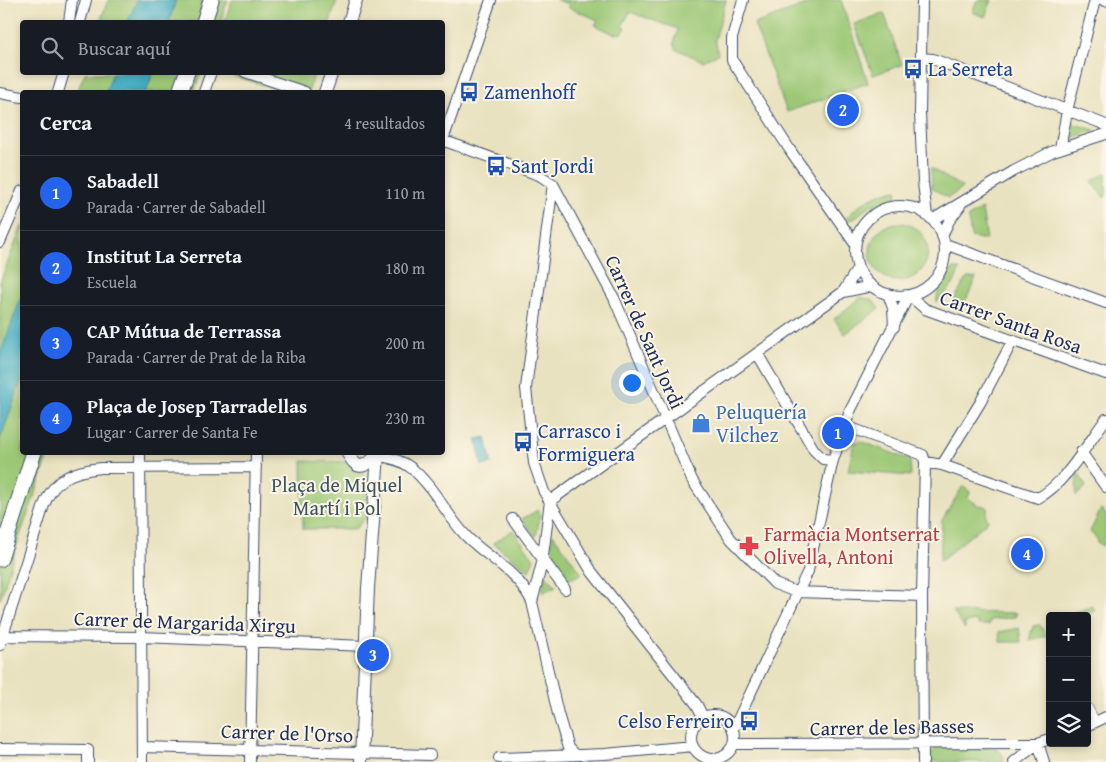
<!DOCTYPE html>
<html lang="es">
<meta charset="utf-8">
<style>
body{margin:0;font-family:"Gentium Book Plus",serif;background:#242831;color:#f1f3f6}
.controls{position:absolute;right:15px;bottom:15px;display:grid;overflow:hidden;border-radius:5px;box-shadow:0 2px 8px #0003}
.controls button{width:45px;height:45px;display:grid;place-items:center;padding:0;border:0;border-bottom:1px solid #363941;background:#171b24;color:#f1f3f6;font:25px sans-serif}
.you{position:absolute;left:631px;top:382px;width:18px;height:18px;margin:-12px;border:4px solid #fff;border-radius:50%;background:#1a73e8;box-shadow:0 0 0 8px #1a73e833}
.badge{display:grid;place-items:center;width:32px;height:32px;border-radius:50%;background:#2563eb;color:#fff;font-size:16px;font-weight:700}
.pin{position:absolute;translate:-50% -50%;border:2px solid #fff;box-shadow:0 1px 5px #0006}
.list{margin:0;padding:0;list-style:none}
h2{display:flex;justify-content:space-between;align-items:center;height:65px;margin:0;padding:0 20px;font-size:21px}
h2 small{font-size:16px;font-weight:400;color:#9ea1a6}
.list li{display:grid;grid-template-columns:32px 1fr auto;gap:15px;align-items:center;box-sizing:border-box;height:75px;padding:0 20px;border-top:1px solid #363941}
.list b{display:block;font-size:19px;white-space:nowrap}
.list p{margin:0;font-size:16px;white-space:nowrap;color:#9ea1a6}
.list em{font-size:16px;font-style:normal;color:#9ea1a6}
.icon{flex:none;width:28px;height:28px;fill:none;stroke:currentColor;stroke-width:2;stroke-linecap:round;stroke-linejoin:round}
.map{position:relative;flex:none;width:1106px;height:762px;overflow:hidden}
.search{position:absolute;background:#171b24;box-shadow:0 2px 8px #0003;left:20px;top:20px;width:425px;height:55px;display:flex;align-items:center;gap:12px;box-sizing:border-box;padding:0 18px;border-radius:5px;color:#9ea1a6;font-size:19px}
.panel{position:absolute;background:#171b24;box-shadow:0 2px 8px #0003;left:20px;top:90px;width:425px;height:365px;border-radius:5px}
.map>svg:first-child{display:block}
.green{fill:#9cc876;stroke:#5c7c6a}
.water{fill:#43aec2;stroke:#2f6e90}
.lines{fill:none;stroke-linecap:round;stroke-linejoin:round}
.pedestrian-casing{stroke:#3a4a6d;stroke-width:9}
.minor-casing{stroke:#3a4a6d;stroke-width:12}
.tertiary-casing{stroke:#3a4a6d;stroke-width:14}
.secondary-casing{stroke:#3a4a6d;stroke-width:17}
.pedestrian{stroke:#fff;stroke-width:8}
.minor{stroke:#fff;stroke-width:10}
.tertiary{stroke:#fff;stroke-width:12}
.secondary{stroke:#fff;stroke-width:15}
.labels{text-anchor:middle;stroke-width:4;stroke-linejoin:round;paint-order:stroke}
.transit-label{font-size:20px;fill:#164399;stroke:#fcf5e5;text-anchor:start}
.street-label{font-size:20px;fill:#1b2f5e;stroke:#fcf5e5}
.shop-label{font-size:20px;fill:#366cbe;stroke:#fcf5e5;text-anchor:start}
.park-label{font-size:20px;fill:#3b5564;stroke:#fcf5e5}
.health-label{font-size:20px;fill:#be3a42;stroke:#fcf5e5;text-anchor:start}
</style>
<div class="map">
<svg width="1106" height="762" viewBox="0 0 1106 762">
<rect width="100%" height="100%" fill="#fcf5e5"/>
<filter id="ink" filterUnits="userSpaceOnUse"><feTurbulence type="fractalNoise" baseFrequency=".02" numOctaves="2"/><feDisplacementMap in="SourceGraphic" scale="10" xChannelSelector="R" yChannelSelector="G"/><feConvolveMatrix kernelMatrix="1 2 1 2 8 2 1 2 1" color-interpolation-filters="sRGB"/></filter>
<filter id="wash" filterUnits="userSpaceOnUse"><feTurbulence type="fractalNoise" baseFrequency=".0096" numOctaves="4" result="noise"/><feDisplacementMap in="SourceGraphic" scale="20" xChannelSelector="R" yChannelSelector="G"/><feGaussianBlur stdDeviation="1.12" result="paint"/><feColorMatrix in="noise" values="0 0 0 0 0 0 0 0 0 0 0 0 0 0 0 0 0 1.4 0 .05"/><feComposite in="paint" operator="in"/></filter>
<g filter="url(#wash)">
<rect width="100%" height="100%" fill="#e9e2c0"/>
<path class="green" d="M 108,0 L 137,0 L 128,22 L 100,22 Z
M 176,0 L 228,0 L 220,22 L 169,22 Z
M 232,0 L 337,0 L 330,22 L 224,22 Z
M 556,0 L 726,0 L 715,40 L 718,54 L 703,61 L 676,49 L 674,43 L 678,29 L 630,12 L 622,27 L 626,28 L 622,33 L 614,34 L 595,25 L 598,20 L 568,7 L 569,4 Z
M 820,0 L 841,0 L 868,83 L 787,112 L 754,24 Z
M 977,0 L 992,0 L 985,17 L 972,12 Z
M 884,13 L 902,65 L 873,75 L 854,24 Z
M 85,73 L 113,73 L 106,92 L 77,92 Z
M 153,73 L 201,73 L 194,92 L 146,92 Z
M 223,73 L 315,73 L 308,92 L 288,92 Z
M 1071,123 L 1095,130 L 1067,140 Z
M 931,168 L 963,188 L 948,198 L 932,188 Z
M 1106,173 L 1106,196 L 1104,198 L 1092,181 Z
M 897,190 L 896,200 L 871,205 L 852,220 L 846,218 C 861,202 875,193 897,190 Z
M 982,209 L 987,240 L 971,237 L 968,217 Z
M870 252a29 29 0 1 1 58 0a29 29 0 1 1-58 0Z
M 22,226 L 22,295 L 0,355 L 0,282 Z
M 954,269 L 960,269 L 953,285 L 937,302 C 936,293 940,286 947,280 L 949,272 Z
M 967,278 L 976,278 L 966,300 L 958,309 L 953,305 L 955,298 Z
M 861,297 L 873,300 L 879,309 L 845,334 L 834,319 Z
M 22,378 L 22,452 L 50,453 L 20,535 L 0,600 L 0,440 Z
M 861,441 L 910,460 L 911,476 L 848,471 L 854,443 Z
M 302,461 L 347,462 L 371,479 L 370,513 L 355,529 L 303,529 Z
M 1077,470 L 1086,487 L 1076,496 Z
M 963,486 L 970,492 L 968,498 L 979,506 L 981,505 L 988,508 L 986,516 L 988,521 L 940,561 L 942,520 Z
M 1101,509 L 1106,514 L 1106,547 L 1097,543 L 1097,539 L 1090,532 Z
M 538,510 L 540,515 L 536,537 L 522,519 Z
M 513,530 L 534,559 L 529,571 L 493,543 Z
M 553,534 L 582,574 L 567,580 L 549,554 Z
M 545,574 L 556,586 L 542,593 Z
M 1093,606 L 1095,611 L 1083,616 L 1074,616 L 1073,613 Z
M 953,612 L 1017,613 L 1015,617 L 990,620 L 989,625 L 978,625 L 977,621 L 965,623 L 965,629 Z
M 1040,625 L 1047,636 L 1029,640 L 1033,626 Z
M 1019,628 L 1021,642 L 1000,642 L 999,632 Z
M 939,747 L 995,748 C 1001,752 1005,755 1003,762 L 928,762 L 930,754 Z"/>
<path class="water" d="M 137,0 L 176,0 L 169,22 L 128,22 Z
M 113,72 L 153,72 L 153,73 L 146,92 L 106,92 Z
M 22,295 L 22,378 L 0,440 L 0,355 Z
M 486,437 L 492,464 L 482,466 L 476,439 Z"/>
</g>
<g filter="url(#ink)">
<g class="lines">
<defs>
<path id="pedestrian" d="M 1087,705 L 1096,722"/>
<path id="minor" d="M 743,0 L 732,38 L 732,60 L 790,150 L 855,244
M 922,0 L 920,113 L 923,183 L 927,216
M 1103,0 L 1106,1
M 69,22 L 72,0
M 80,22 L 86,0
M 921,58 L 933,59 L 1106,125
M 245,72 L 305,92
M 58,92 L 64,72
M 204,92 L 211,72
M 0,93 L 22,97
M 442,140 L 539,175 L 553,184 L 614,298 L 692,480 L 731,539 L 775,584 L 796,592 L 922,596
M 442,143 L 491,0
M 1060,149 L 1067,111 L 1095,0
M 553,184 L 526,388 L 534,463 L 544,492 L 592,572 L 697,705 L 703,717
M855 251a45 45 0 1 1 90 0a45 45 0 1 1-90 0Z
M 932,220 L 1014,171 L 1053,151 L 1106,134
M 942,236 L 949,221 L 960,206
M 0,242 L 22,191
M 945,244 L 1106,303
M 843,292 L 872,286
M 888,294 L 893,308 L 894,327
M 909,295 L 925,309 L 1106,374
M 757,353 L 814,450 L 823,459 L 833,460
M 846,426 L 923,455 L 925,462 L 942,465 L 1038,498 C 1064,485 1088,443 1106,419
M 140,452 L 142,762
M 379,452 L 378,455 C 390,458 401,460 410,467 C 434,486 447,517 468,538 C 491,560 518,572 532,602 L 558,714 L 568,748 L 575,755
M 1081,452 L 1106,487
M 942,465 L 980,403 L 1013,340
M 550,501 L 843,292 L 858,268
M 513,519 L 565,589
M 532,602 L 542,563 L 550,501
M 3,636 L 141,637 L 366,646
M 0,645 L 44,505 C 55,477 74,471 101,468 L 256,467
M691 737a22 22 0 1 1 44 0a22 22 0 1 1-44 0Z
M 1087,726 L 1106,717
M 734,728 L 808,571 L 833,460 L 850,411 L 909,295
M 734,744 L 1038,743 L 1050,739
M 142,747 L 430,755
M 0,749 L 88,750 L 88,762
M 499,758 L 605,754 L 693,746
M 250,762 L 256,452
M 923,762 L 922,596 L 925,462
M 1014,762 L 1038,743 L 1044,762"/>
<path id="tertiary" d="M 349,22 L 356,0
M 325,92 L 332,72
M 347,452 C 358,472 363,468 378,455
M 361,762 L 368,588 L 378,455"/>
<path id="secondary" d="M 204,22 L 211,0
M 180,92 L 187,72
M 0,559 L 34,452"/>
</defs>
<use href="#pedestrian" class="pedestrian-casing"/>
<use href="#minor" class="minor-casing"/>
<use href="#tertiary" class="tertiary-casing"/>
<use href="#secondary" class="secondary-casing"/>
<use href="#pedestrian" class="pedestrian"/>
<use href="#minor" class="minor"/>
<use href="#tertiary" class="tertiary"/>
<use href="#secondary" class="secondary"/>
</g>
</g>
<defs>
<symbol id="bus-bare" viewBox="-9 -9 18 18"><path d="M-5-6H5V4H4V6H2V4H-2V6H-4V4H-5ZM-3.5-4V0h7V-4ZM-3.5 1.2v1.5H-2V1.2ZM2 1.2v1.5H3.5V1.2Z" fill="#1a4fb4" stroke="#fcf5e5" stroke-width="2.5" paint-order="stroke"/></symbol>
<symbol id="shop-bare" viewBox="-9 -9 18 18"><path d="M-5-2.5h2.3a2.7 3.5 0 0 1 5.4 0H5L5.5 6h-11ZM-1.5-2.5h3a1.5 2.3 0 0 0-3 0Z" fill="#3f7fe0" stroke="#fcf5e5" stroke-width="2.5" paint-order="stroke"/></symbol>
<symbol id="pharmacy-bare" viewBox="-9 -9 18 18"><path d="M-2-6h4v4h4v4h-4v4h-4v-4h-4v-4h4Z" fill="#e0444e" stroke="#fcf5e5" stroke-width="2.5" paint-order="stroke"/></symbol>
</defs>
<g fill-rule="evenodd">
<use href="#bus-bare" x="899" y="55" width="28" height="28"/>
<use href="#bus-bare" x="455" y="78" width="28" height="28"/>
<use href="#bus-bare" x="482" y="152" width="28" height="28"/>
<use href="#shop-bare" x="687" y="409" width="28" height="28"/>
<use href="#bus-bare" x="509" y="428" width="28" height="28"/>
<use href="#pharmacy-bare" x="735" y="532" width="28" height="28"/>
<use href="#bus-bare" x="735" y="707" width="28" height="28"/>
</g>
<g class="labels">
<g class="transit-label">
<text x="928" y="76">La Serreta</text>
<text x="484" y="99">Zamenhoff</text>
<text x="511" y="173">Sant Jordi</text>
<text x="538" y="438">Carrasco i<tspan x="538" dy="23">Formiguera</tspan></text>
<text x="734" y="728" text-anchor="end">Celso Ferreiro</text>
</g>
<g class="street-label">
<text transform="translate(1011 322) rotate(20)" y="7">Carrer Santa Rosa</text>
<text transform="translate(645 332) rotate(66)" y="7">Carrer de Sant Jordi</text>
<text transform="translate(185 622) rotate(2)" y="7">Carrer de Margarida Xirgu</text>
<text transform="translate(892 727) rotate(-1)" y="7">Carrer de les Basses</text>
<text transform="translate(287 733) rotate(2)" y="7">Carrer de l'Orso</text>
</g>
<g class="shop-label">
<text x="716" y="419">Peluquería<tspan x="716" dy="23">Vilchez</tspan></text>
</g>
<g class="park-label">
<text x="337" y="492">Plaça de Miquel<tspan x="337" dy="23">Martí i Pol</tspan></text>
</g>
<g class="health-label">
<text x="764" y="541">Farmàcia Montserrat<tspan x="764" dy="23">Olivella, Antoni</tspan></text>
</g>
</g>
</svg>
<div class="controls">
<button>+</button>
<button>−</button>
<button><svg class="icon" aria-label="layers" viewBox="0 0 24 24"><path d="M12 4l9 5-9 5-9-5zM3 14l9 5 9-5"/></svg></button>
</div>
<div class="you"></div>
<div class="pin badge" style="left:838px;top:433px">1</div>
<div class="pin badge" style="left:843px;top:110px">2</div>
<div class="pin badge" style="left:373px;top:655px">3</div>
<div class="pin badge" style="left:1027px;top:554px">4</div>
<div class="search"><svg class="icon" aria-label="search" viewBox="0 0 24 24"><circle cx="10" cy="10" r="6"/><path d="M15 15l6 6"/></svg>Buscar aquí</div>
<section class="panel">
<h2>Cerca<small>4 resultados</small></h2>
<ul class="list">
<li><span class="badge">1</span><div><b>Sabadell</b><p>Parada · Carrer de Sabadell</p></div><em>110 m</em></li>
<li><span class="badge">2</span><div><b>Institut La Serreta</b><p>Escuela</p></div><em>180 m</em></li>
<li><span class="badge">3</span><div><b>CAP Mútua de Terrassa</b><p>Parada · Carrer de Prat de la Riba</p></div><em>200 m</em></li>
<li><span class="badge">4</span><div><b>Plaça de Josep Tarradellas</b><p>Lugar · Carrer de Santa Fe</p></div><em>230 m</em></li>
</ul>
</section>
</div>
